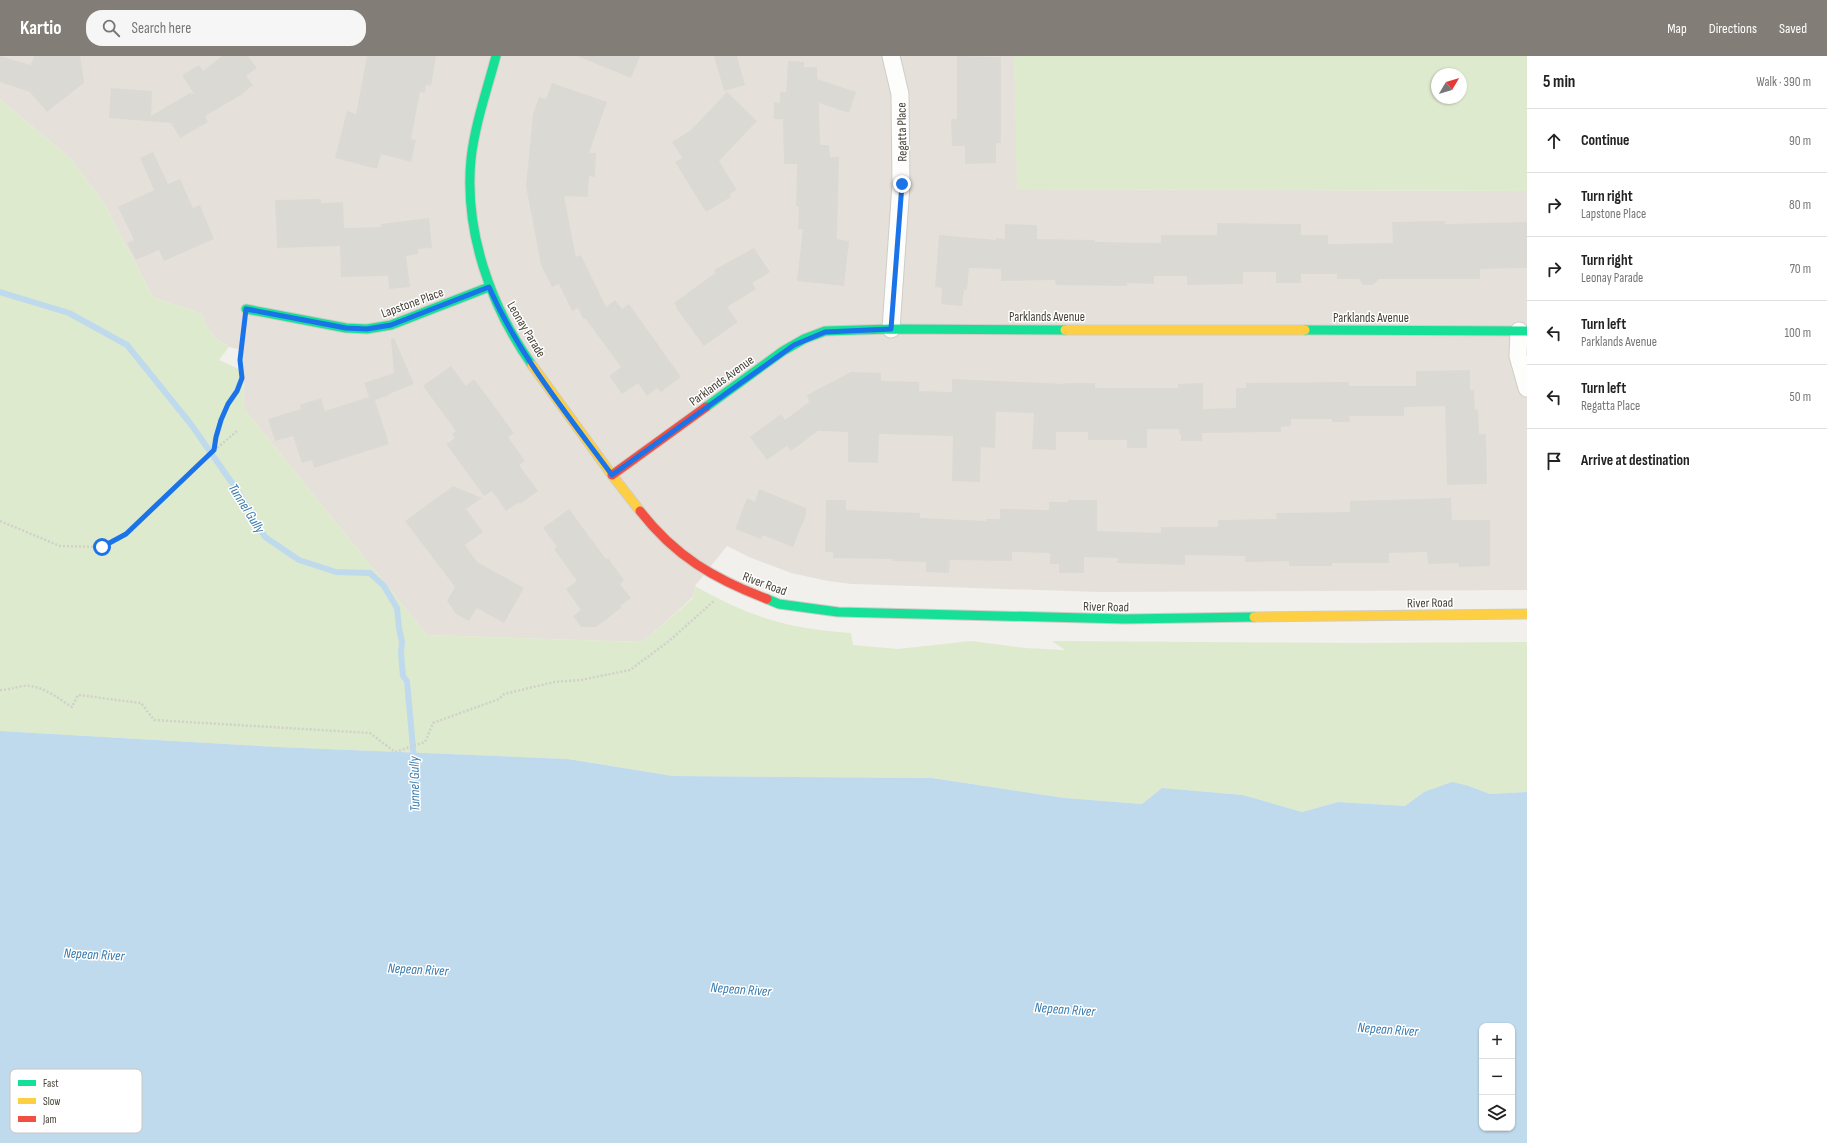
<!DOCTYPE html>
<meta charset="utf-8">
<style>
body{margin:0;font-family:"Sofia Sans Condensed",sans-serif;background:#f6f6f6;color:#222}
.controls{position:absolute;right:12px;bottom:12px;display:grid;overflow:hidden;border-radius:8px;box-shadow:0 1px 3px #0004}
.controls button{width:36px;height:36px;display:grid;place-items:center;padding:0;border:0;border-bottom:1px solid #e0e0e0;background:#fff;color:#222;font:20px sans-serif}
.compass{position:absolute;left:1431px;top:12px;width:36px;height:36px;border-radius:50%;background:#fff;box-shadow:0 1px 3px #0004;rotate:52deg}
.stop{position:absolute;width:12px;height:12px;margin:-9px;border:3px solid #1a73e8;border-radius:50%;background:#fff}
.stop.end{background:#1a73e8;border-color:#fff;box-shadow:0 1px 4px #0008}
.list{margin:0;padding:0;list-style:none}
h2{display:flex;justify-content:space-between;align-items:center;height:52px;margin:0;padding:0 16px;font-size:17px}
h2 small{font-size:13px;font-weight:400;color:#767676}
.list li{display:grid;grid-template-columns:26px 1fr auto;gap:12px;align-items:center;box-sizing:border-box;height:64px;padding:0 16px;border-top:1px solid #e0e0e0}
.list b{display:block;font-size:15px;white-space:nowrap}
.list p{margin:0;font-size:13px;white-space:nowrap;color:#767676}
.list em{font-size:13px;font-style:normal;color:#767676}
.icon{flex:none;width:22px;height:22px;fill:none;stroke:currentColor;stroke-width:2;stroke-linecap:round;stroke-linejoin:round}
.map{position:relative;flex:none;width:1527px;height:1087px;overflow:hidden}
header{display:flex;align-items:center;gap:24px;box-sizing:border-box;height:56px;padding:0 20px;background:#827e77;color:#fff}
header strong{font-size:19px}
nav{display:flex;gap:22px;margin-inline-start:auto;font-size:14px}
.search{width:280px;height:36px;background:#f6f6f6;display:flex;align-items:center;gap:10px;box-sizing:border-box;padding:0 14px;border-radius:16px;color:#767676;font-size:15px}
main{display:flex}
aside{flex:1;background:#fff}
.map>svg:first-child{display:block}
.residential{fill:#e5e1da}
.green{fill:#deeace;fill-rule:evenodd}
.water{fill:#bfdaec;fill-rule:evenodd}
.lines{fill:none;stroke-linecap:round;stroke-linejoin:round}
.stream{stroke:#bfdaec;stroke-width:6}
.building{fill:#dbd9d4}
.street-casing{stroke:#cfcdc9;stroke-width:19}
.fast-casing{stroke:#d0cdc3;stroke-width:11}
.slow-casing{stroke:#d0cdc3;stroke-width:11}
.jam-casing{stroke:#d0cdc3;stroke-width:11}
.path{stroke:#d1d0cb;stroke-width:2.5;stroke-dasharray:2 2;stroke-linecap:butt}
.street{stroke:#fdfdfc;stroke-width:17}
.fast{stroke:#16e098;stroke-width:9}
.slow{stroke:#ffcf43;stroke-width:9}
.jam{stroke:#f24e42;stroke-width:9}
.route{stroke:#1a73e8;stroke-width:5}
.labels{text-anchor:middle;stroke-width:3;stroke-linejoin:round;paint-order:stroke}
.street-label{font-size:13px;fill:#474138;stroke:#fff}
.water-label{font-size:14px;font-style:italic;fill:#377aad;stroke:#fff}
.key{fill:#fff;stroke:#c8c6c3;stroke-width:1}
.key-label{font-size:11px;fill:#474138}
</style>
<header>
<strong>Kartio</strong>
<div class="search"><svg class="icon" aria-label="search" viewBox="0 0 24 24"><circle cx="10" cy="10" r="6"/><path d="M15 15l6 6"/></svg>Search here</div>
<nav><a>Map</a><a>Directions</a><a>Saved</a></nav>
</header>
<main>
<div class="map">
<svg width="1527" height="1087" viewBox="0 0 1527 1087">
<rect width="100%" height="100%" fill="#f1f0ec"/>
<path class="residential" d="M 0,0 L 1014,0 L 1018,133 L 1527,135 L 1527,534 L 1099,536 L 851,528 L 828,525 L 791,517 L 749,501 L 727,490 L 695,530 L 693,541 L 643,586 L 427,579 L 244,353 L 243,294 L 229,291 L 218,284 L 206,270 L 202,258 L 153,241 L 105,149 L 72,104 L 0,43 Z"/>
<path class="green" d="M 1014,0 L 1527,0 L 1527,135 L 1017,133 ZM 1437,18 L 1461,18 L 1461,42 L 1437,42 Z
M 0,43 L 72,104 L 105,149 L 153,241 L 202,258 C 207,274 215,283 229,291 L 219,304 L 243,315 L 244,353 L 427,579 L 643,586 L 693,542 L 695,530 C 750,561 788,573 851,577 L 853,589 L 898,593 L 971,585 L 1025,592 L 1065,594 L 1052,585 L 1366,587 L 1527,586 L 1527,736 L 1490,738 L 1469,730 L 1424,736 L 1405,750 L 1338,746 L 1302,756 L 1243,739 L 1162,732 L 1142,748 L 1065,742 L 932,722 L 673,720 L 568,703 L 277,691 L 0,675 Z"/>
<path class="water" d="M 0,675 L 277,691 L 568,703 L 673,720 L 932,722 L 1065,742 L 1142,748 L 1162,732 L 1243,739 L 1302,756 L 1338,746 L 1405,750 L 1424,736 L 1452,726 L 1469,730 L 1490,738 L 1527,736 L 1527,1087 L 0,1087 ZM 1482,970 L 1512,970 L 1512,1072 L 1482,1072 Z"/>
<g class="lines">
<path class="stream" d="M 0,236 L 69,257 L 127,289 L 190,367 L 237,434 L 265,481 L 299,504 L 336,516 L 370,517 L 384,530 L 397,552 L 399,572 L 402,586 L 401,597 L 403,620 L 407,625 L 414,703"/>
</g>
<path class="building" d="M 0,0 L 31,9 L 34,0 L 80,0 L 84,27 L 47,56 L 30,36 L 0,26 Z
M 222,0 L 248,0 L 257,12 L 246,20 L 253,29 L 241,39 L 205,60 L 208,66 L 180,82 L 171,67 L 109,62 L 111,32 L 152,35 L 151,60 L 190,37 L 194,38 L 182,19 L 199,9 L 203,15 Z
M 367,0 L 436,0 L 431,30 L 426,29 L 425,37 L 420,36 L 411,83 L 416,84 L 411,106 L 381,98 L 377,113 L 335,102 L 347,55 L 356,58 Z
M 577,0 L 640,0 L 631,22 Z
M 714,0 L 737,0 L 745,29 L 724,35 Z
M 957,0 L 1001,1 L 1001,87 L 996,87 L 996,107 L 965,108 L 965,90 L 952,90 L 951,63 L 957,63 Z
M 788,5 L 804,6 L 804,11 L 817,11 L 817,23 L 856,36 L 849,57 L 819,47 L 820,89 L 829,89 L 830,101 L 839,101 L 837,183 L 849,185 L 844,230 L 797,225 L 803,173 L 798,173 L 799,151 L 796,150 L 797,108 L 784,108 L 783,63 L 774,63 L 774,46 L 780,47 L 780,36 L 786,36 Z
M 552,27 L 607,46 L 589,97 L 596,97 L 595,121 L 589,120 L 588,141 L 564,140 L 576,201 L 581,199 L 606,251 L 615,244 L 622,253 L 629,248 L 681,321 L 661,336 L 657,332 L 647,340 L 638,327 L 622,338 L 609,320 L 621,311 L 585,262 L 583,263 L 578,252 L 572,255 L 559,228 L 552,231 L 541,209 L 526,130 L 533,58 L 539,41 L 546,43 Z
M 727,36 L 757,65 L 719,105 L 737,134 L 730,138 L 731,141 L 706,156 L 675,106 L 682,102 L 672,86 L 691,74 Z
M 153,96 L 168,128 L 180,123 L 193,152 L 200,149 L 214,183 L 164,205 L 159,194 L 136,204 L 127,187 L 134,184 L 118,151 L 154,134 L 140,102 Z
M 321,143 L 321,147 L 343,146 L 344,172 L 381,171 L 381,168 L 429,162 L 432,192 L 418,193 L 418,198 L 406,200 L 410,231 L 389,233 L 388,220 L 341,221 L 340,190 L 277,192 L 275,144 Z
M 1445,165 L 1445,168 L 1527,166 L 1527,212 L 1480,213 L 1480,223 L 1379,223 L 1373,229 L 1363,229 L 1359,223 L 1337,223 L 1337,218 L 1301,218 L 1301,227 L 1276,227 L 1276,216 L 1243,216 L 1243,228 L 1187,229 L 1187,220 L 1154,220 L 1154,228 L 1127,227 L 1127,230 L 1056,229 L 1055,224 L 1001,225 L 1001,213 L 969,212 L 967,234 L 964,234 L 962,250 L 941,248 L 942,232 L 935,231 L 939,179 L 996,184 L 996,182 L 1005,183 L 1005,168 L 1037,169 L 1037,183 L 1095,184 L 1095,186 L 1161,187 L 1161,179 L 1217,179 L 1217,167 L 1301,168 L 1301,179 L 1328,179 L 1328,188 L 1393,187 L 1392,166 Z
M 754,192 L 770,216 L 752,227 L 756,233 L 727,251 L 738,266 L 704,290 L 676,252 L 677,251 L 674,247 L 715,217 L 714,214 Z
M 394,282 L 414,328 L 389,338 L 389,339 L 375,344 L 389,388 L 314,412 L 312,404 L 302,407 L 293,380 L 275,385 L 268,363 L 301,353 L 300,349 L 321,342 L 325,355 L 369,341 L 364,327 L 394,317 L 391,283 Z
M 451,310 L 466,330 L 474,323 L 514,377 L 508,381 L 525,405 L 519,409 L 538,435 L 520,448 L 519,446 L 506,455 L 492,435 L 484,440 L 446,388 L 455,382 L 452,378 L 456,375 L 423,330 Z
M 1470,314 L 1470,334 L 1474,334 L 1475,354 L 1478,353 L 1479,378 L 1486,378 L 1487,428 L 1447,429 L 1445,350 L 1404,351 L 1404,360 L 1349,360 L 1350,366 L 1332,366 L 1332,363 L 1291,363 L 1291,370 L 1281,371 L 1281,376 L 1202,377 L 1202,385 L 1181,385 L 1181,378 L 1179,378 L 1179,373 L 1147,373 L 1147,392 L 1127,392 L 1127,384 L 1088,384 L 1088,376 L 1056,376 L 1056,394 L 1032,393 L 1034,357 L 996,356 L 995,392 L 981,391 L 980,426 L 952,425 L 953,380 L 879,378 L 878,407 L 848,406 L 848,376 L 818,375 L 791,395 L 787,390 L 767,404 L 750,381 L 781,358 L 785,364 L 809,346 L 807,339 L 851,316 L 881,317 L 881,325 L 919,326 L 919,335 L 952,336 L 952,323 L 1065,328 L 1065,327 L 1095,327 L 1095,332 L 1178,332 L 1178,328 L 1203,327 L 1203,353 L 1236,352 L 1236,332 L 1246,332 L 1246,327 L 1349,326 L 1349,330 L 1416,330 L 1416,315 Z
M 453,430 L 482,442 L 466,453 L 483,476 L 465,489 L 477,506 L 524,532 L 504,567 L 477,552 L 469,565 L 456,558 L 447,545 L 455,531 L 405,465 Z
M 759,433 L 806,452 L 806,459 L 793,491 L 762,479 L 761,483 L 735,473 L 747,442 L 755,446 Z
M 1451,442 L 1452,464 L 1490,464 L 1490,510 L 1459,511 L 1459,507 L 1428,508 L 1427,496 L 1389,497 L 1389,507 L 1332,507 L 1332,510 L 1289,510 L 1289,505 L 1245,506 L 1245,500 L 1185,499 L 1185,509 L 1117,507 L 1118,502 L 1084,501 L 1084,517 L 1059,517 L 1059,508 L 1050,508 L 1050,497 L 1012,496 L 1012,505 L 950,504 L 949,517 L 926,516 L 926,506 L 893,505 L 893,503 L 833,502 L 833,496 L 825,496 L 826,444 L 846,444 L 846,454 L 920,457 L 920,462 L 986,465 L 986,463 L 1000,463 L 1000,453 L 1049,454 L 1049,446 L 1068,446 L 1068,444 L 1097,444 L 1097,475 L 1161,477 L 1161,471 L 1218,471 L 1218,464 L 1277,463 L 1276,457 L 1350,456 L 1350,445 Z
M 569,453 L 606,503 L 608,502 L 624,524 L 620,528 L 631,542 L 620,550 L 621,552 L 596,571 L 581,571 L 573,560 L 581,554 L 566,533 L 577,525 L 554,493 L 557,491 L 543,472 Z"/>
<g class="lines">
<defs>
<path id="street" d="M 891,0 L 900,38 L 901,129 L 891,273
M 1519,275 L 1518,300 L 1527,332"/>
<path id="fast" d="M 496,0 C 487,34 475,68 471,103 C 464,176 491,251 532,309
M 246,253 L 346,272 L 367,273 L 391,269 L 489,231
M 1305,274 L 1527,275
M 706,351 L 783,295 L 804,283 L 825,275 L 891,273 L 1065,274
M 767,543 L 779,548 L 838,556 L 1125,563 L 1254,561"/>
<path id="slow" d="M 1065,274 L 1305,274
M 532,309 L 612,419 L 640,455
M 1254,561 L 1527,558"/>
<path id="jam" d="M 612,419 L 706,351
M 640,455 C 675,500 714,523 767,543"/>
</defs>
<use href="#street" class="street-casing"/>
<use href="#fast" class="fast-casing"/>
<use href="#slow" class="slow-casing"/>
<use href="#jam" class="jam-casing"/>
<path class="path" d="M 214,394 L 216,381 L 221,364 L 228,348 L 237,335 L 241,322 L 240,304 L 243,275
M 0,465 L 60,490 L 102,491 L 126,479 L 195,411 L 237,375
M 0,634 C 9,634 15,631 24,630 C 41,628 59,643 72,651 L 78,639 L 141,647 L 154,664 L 370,677 L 395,696 L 425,686 L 433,667 L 499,643 L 504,638 L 554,626 L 581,624 L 630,614 L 669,585 L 715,544"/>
<use href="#street" class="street"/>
<use href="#fast" class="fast"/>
<use href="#slow" class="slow"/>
<use href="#jam" class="jam"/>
</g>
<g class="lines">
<path class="route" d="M 102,491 L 126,478 L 214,394 L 216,381 L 221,364 L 228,348 L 237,335 L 242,322 L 240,304 L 246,253 L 346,272 L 367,273 L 391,269 L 489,231 C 519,300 568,359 612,419 L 794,289 L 825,276 L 891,273 L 902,128"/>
</g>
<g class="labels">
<g class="street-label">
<text transform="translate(901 76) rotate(-91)" y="5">Regatta Place</text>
<text transform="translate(412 246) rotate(-20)" y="5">Lapstone Place</text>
<text x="1047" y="265">Parklands Avenue</text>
<text x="1371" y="266">Parklands Avenue</text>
<text transform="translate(527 273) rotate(59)" y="5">Leonay Parade</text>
<text transform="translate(721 324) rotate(-36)" y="5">Parklands Avenue</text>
<text transform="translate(765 527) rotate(20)" y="5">River Road</text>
<text transform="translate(1430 546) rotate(-1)" y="5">River Road</text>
<text transform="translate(1106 550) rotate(1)" y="5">River Road</text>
</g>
<g class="water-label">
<text transform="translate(247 452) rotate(58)" y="5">Tunnel Gully</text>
<text transform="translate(414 728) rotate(-91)" y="5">Tunnel Gully</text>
<text transform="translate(94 898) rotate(3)" y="5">Nepean River</text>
<text transform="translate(418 913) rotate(3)" y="5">Nepean River</text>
<text transform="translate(741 933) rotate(4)" y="5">Nepean River</text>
<text transform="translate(1065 953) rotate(4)" y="5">Nepean River</text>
<text transform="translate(1388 973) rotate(4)" y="5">Nepean River</text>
</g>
</g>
<rect x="10" y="1013" width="132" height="64" rx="6" class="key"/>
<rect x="18" y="1024" width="18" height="6" fill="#16e098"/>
<rect x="18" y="1042" width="18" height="6" fill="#ffcf43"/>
<rect x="18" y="1060" width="18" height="6" fill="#f24e42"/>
<g class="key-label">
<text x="43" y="1031">Fast</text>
<text x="43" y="1049">Slow</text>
<text x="43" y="1067">Jam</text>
</g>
</svg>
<div class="controls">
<button>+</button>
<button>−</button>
<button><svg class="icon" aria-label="layers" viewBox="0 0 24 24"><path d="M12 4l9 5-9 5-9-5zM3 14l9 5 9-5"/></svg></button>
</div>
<svg class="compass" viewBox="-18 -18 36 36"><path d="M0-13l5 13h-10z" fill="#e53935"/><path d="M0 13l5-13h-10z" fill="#767676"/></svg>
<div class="stop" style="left:102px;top:491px"></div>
<div class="stop end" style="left:902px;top:128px"></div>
</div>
<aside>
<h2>5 min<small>Walk · 390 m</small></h2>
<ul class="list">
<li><svg class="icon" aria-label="ahead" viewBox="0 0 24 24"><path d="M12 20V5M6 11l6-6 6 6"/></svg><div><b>Continue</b></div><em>90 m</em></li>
<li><svg class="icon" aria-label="right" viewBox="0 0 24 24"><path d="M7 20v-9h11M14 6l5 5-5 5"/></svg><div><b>Turn right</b><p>Lapstone Place</p></div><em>80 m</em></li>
<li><svg class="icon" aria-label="right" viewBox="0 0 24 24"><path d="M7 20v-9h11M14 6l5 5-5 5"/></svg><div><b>Turn right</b><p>Leonay Parade</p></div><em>70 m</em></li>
<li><svg class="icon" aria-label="left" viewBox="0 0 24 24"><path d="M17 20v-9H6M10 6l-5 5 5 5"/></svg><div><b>Turn left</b><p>Parklands Avenue</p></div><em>100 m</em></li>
<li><svg class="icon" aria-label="left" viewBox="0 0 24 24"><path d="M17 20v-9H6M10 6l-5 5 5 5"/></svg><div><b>Turn left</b><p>Regatta Place</p></div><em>50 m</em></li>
<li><svg class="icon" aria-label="arrive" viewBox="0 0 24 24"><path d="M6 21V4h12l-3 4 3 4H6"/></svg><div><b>Arrive at destination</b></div></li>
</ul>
</aside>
</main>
